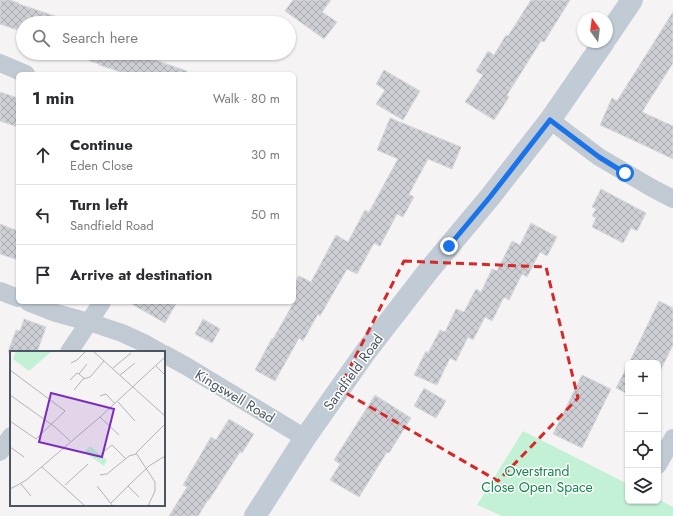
<!DOCTYPE html>
<meta charset="utf-8">
<style>
body{margin:0;font-family:Jost,sans-serif;background:#f2f2f3;color:#2b2b33}
.controls{position:absolute;right:12px;bottom:12px;display:grid;overflow:hidden;border-radius:6px;box-shadow:0 1px 3px #0004}
.controls button{width:36px;height:36px;display:grid;place-items:center;padding:0;border:0;border-bottom:1px solid #e1e1e2;background:#fff;color:#2b2b33;font:20px sans-serif}
.compass{position:absolute;left:577px;top:12px;width:36px;height:36px;border-radius:50%;background:#fff;box-shadow:0 1px 3px #0004;rotate:346deg}
.stop{position:absolute;width:12px;height:12px;margin:-9px;border:3px solid #1a73e8;border-radius:50%;background:#fff}
.stop.end{background:#1a73e8;border-color:#fff;box-shadow:0 1px 4px #0008}
.list{margin:0;padding:0;list-style:none}
h2{display:flex;justify-content:space-between;align-items:center;height:52px;margin:0;padding:0 16px;font-size:17px}
h2 small{font-size:13px;font-weight:400;color:#7c7c81}
.list li{display:grid;grid-template-columns:26px 1fr auto;gap:12px;align-items:center;box-sizing:border-box;height:60px;padding:0 16px;border-top:1px solid #e1e1e2}
.list b{display:block;font-size:15px;white-space:nowrap}
.list p{margin:0;font-size:13px;white-space:nowrap;color:#7c7c81}
.list em{font-size:13px;font-style:normal;color:#7c7c81}
.icon{flex:none;width:22px;height:22px;fill:none;stroke:currentColor;stroke-width:2;stroke-linecap:round;stroke-linejoin:round}
.map{position:relative;flex:none;width:673px;height:516px;overflow:hidden}
.search{position:absolute;background:#fff;box-shadow:0 1px 3px #0004;left:16px;top:16px;width:280px;height:44px;display:flex;align-items:center;gap:10px;box-sizing:border-box;padding:0 14px;border-radius:22px;color:#7c7c81;font-size:15px}
.panel{position:absolute;background:#fff;box-shadow:0 1px 3px #0004;left:16px;top:72px;width:280px;height:232px;border-radius:6px}
.map>svg:first-child{display:block}
.green{fill:#c3f1d5}
.building{fill:url(#building-cross-hatch);stroke:#d7d9de}
.lines{fill:none;stroke-linecap:round;stroke-linejoin:round}
.street{stroke:#c1cad2;stroke-width:18}
.secondary{stroke:#c1cbd6;stroke-width:22}
.route{stroke:#1a73e8;stroke-width:5}
.marked{fill:none;stroke:#d62828;stroke-width:3;stroke-dasharray:8 5;stroke-linejoin:round}
.labels{text-anchor:middle;stroke-width:3;stroke-linejoin:round;paint-order:stroke}
.street-label{font-size:14px;fill:#4a5661;stroke:#fff}
.park-label{font-size:14px;fill:#17864f;stroke:#fff}
.inset-road{fill:none;stroke:#b1b4b9;stroke-width:1}
.view{fill:#7b2cbf;fill-opacity:0.15;stroke:#7b2cbf;stroke-width:2}
.inset-edge{fill:none;stroke:#4a5661;stroke-width:2}
</style>
<div class="map">
<svg width="673" height="516" viewBox="0 0 673 516">
<defs>
<pattern id="building-cross-hatch" width="8" height="8" patternUnits="userSpaceOnUse"><rect width="8" height="8" fill="#cdcfd5"/><path d="M0 0l8 8M0 8l8-8" fill="none" stroke="#a8abb0"/></pattern>
</defs>
<rect width="100%" height="100%" fill="#f5f3f3"/>
<path class="green" d="M 523,431 L 628,484 L 628,501 L 658,501 L 658,499 L 673,507 L 673,516 L 502,516 L 477,505 Z"/>
<path class="building" d="M 0,0 L 10,0 L 19,3 L 19,4 L 67,20 L 67,23 L 23,23 L 23,32 L 0,24 Z
M 293,0 L 331,0 L 322,12 L 337,22 L 324,39 L 285,11 Z
M 531,0 L 570,0 L 544,42 L 541,41 L 507,95 L 509,97 L 494,120 L 465,102 L 483,75 L 476,71 L 488,51 L 494,55 L 506,35 L 508,36 Z
M 673,12 L 673,63 L 642,112 L 673,126 L 673,159 L 637,142 L 600,125 L 612,98 L 617,101 Z
M 71,53 L 143,53 L 156,57 L 155,60 L 187,71 L 187,74 L 127,74 L 99,65 L 99,64 L 71,54 Z
M 384,70 L 420,91 L 403,120 L 376,104 L 385,90 L 376,84 Z
M 0,92 L 18,98 L 18,127 L 0,121 Z
M 390,118 L 461,147 L 452,169 L 428,159 L 409,194 L 414,197 L 403,217 L 397,214 L 380,246 L 374,243 L 357,274 L 347,269 L 320,316 L 318,314 L 303,341 L 299,338 L 275,381 L 255,370 L 272,338 L 273,339 L 294,302 L 294,284 L 299,276 L 311,282 L 336,235 L 348,242 L 365,210 L 369,212 L 398,159 L 377,150 Z
M 601,189 L 646,213 L 637,231 L 631,228 L 623,243 L 592,227 L 596,218 L 592,216 L 596,209 L 592,207 Z
M 531,223 L 557,237 L 547,256 L 540,252 L 527,277 L 522,274 L 509,300 L 504,297 L 492,321 L 485,317 L 473,340 L 468,337 L 456,361 L 450,358 L 437,385 L 414,375 L 426,351 L 428,353 L 440,330 L 445,332 L 456,309 L 464,312 L 476,289 L 481,292 L 492,269 L 497,271 L 512,241 L 520,245 Z
M 0,224 L 18,231 L 18,260 L 0,254 Z
M 659,301 L 673,308 L 673,345 L 658,375 L 658,363 L 629,363 Z
M 128,302 L 177,302 L 165,323 Z
M 24,319 L 46,327 L 37,352 L 8,352 L 16,330 L 20,331 Z
M 203,319 L 220,329 L 212,343 L 195,334 Z
M 628,365 L 628,394 L 616,388 Z
M 582,375 L 611,389 L 582,448 L 553,434 Z
M 424,388 L 446,401 L 436,418 L 414,406 Z
M 375,395 L 411,418 L 389,453 L 387,452 L 359,497 L 330,480 L 340,464 L 334,460 Z
M 229,419 L 254,434 L 242,453 L 240,452 L 209,500 L 208,500 L 198,516 L 169,516 L 187,487 L 183,485 L 211,437 L 216,440 Z"/>
<g class="lines">
<path class="street" d="M 0,63 L 26,74
M 550,120 L 599,157 L 652,188 L 673,199
M 0,291 L 18,298
M 28,302 L 56,313 L 89,322 L 122,333 L 146,344 L 160,352
M 69,352 L 89,322 L 102,302
M 164,354 L 186,366 L 305,438
M 0,452 L 11,436
M 658,465 L 673,438"/>
<path class="secondary" d="M 607,37 L 632,0
M 255,516 L 305,438 L 367,350 L 429,270 L 490,197 L 550,120 L 604,42"/>
</g>
<g class="lines">
<path class="route" d="M 449,246 L 490,197 L 550,120 L 599,157 L 625,173"/>
</g>
<path class="marked" d="M 404,261 L 546,267 L 578,398 L 498,481 L 339,389 Z"/>
<g class="labels">
<g class="street-label">
<text transform="translate(353 372) rotate(-54)" y="5">Sandfield Road</text>
<text transform="translate(235 396) rotate(31)" y="5">Kingswell Road</text>
</g>
<g class="park-label">
<text x="537" y="476">Overstrand<tspan x="537" dy="16">Close Open Space</tspan></text>
</g>
</g>
<g transform="translate(10 351)">
<rect width="155" height="155" fill="#f5f3f3"/>
<path d="M 6,0 L 42,0 L 19,20 L 3,8 ZM 80,95 L 97,109 L 94,115 L 74,101 Z" fill="#c3f1d5"/>
<path class="inset-road" d="M 83,0 L 155,65M 61,12 L 67,9 L 75,1M 146,15 L 155,24M 103,17 L 121,2M 0,19 L 55,60 L 26,88 L 0,70M 110,24 L 125,12M 75,28 L 69,23 L 77,13M 60,29 L 67,22 L 69,23M 64,39 L 73,28 L 80,26 L 94,10M 0,44 L 45,76 L 60,90M 90,45 L 96,43 L 105,53M 108,51 L 125,70M 90,66 L 109,84M 0,96 L 14,106M 91,103 L 102,94 L 116,108M 32,116 L 75,155M 90,124 L 97,123 L 119,105 L 126,103M 11,133 L 21,145M 55,134 L 78,113M 87,135 L 103,155M 118,135 L 139,115 L 155,105M 0,138 L 15,130 L 90,66 L 155,6M 101,152 L 118,135 L 129,146M 138,155 L 145,140 L 145,131 L 126,102 L 155,73"/>
<path class="view" d="M 41,42 L 104,58 L 92,106 L 29,91 Z"/>
<rect width="155" height="155" class="inset-edge"/>
</g>
</svg>
<div class="controls">
<button>+</button>
<button>−</button>
<button><svg class="icon" aria-label="locate" viewBox="0 0 24 24"><circle cx="12" cy="12" r="6"/><path d="M12 2v4M12 18v4M2 12h4M18 12h4"/></svg></button>
<button><svg class="icon" aria-label="layers" viewBox="0 0 24 24"><path d="M12 4l9 5-9 5-9-5zM3 14l9 5 9-5"/></svg></button>
</div>
<svg class="compass" viewBox="-18 -18 36 36"><path d="M0-13l5 13h-10z" fill="#e53935"/><path d="M0 13l5-13h-10z" fill="#7c7c81"/></svg>
<div class="stop" style="left:625px;top:173px"></div>
<div class="stop end" style="left:449px;top:246px"></div>
<div class="search"><svg class="icon" aria-label="search" viewBox="0 0 24 24"><circle cx="10" cy="10" r="6"/><path d="M15 15l6 6"/></svg>Search here</div>
<section class="panel">
<h2>1 min<small>Walk · 80 m</small></h2>
<ul class="list">
<li><svg class="icon" aria-label="ahead" viewBox="0 0 24 24"><path d="M12 20V5M6 11l6-6 6 6"/></svg><div><b>Continue</b><p>Eden Close</p></div><em>30 m</em></li>
<li><svg class="icon" aria-label="left" viewBox="0 0 24 24"><path d="M17 20v-9H6M10 6l-5 5 5 5"/></svg><div><b>Turn left</b><p>Sandfield Road</p></div><em>50 m</em></li>
<li><svg class="icon" aria-label="arrive" viewBox="0 0 24 24"><path d="M6 21V4h12l-3 4 3 4H6"/></svg><div><b>Arrive at destination</b></div></li>
</ul>
</section>
</div>
